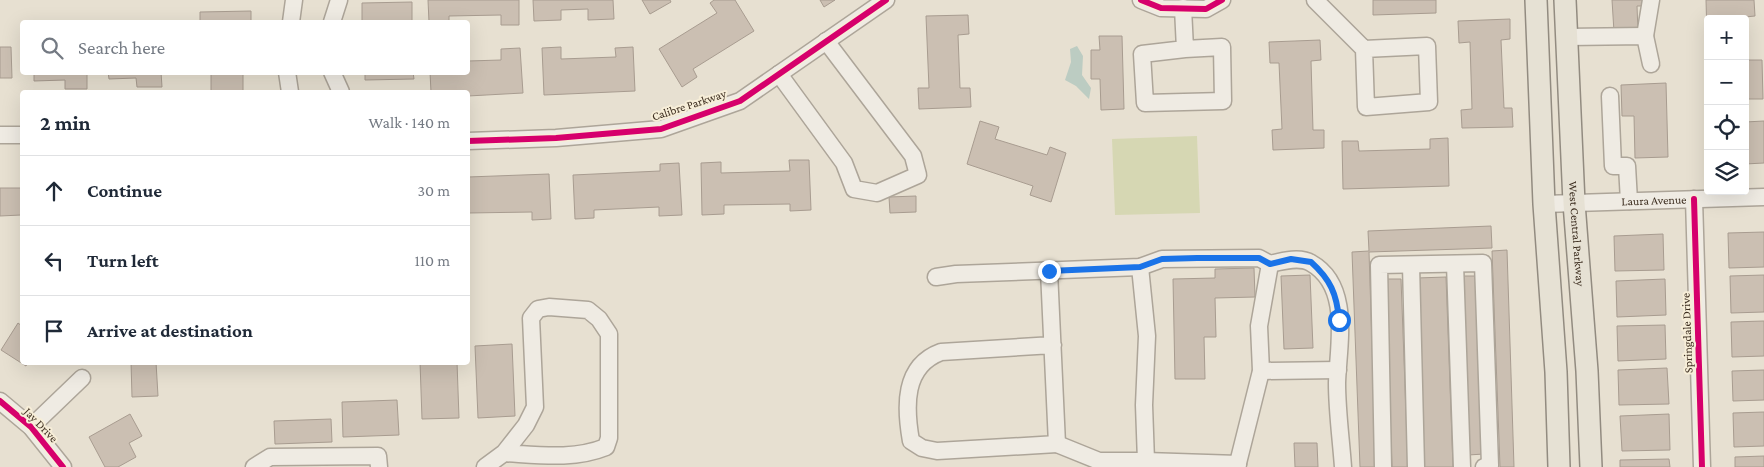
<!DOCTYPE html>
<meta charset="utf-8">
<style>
body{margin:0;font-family:"Crimson Pro",serif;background:#f6f6f7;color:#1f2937}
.controls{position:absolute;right:15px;top:15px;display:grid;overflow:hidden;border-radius:5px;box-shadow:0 5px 20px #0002}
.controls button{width:45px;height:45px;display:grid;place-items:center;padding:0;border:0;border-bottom:1px solid #e0e1e3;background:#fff;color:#1f2937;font:25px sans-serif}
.stop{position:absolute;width:15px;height:15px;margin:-11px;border:4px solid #1a73e8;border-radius:50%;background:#fff}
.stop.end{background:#1a73e8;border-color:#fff;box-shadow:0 1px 5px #0008}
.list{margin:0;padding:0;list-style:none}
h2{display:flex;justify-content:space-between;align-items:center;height:65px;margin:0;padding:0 20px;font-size:21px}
h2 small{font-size:16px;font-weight:400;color:#747a83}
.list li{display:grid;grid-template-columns:32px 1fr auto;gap:15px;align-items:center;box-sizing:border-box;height:70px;padding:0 20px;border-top:1px solid #e0e1e3}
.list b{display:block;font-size:19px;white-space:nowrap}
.list em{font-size:16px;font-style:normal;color:#747a83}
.icon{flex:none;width:28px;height:28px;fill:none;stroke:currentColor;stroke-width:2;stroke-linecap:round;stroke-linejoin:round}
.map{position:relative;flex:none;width:1764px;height:467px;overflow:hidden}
.search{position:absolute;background:#fff;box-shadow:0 5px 20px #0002;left:20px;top:20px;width:450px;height:55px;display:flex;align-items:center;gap:12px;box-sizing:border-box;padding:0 18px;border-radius:5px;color:#747a83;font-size:19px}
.panel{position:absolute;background:#fff;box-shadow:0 5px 20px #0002;left:20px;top:90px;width:450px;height:275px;border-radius:5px}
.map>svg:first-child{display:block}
.green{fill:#d6d7b3}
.water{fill:#bcccc2}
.building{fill:#cbbfb2;stroke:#a89c90}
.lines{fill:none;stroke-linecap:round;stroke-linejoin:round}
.minor-casing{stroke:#ada599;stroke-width:19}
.major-casing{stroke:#928b80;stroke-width:24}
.minor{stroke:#efebe3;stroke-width:16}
.major{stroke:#e6e1d4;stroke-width:21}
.cycleway-casing{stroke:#f7eed8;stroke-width:9}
.cycleway{stroke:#d6006c;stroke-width:6}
.route{stroke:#1a73e8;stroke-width:6}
.labels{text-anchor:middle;stroke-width:4;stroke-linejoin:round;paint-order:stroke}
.street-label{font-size:12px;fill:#3d2e20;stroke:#f7eed8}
</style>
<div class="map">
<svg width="1764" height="467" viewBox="0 0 1764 467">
<rect width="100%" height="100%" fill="#e7e0d1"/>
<path class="green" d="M 1197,136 L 1200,213 L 1115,215 L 1112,139 Z"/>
<path class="water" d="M 1077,46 L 1083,56 L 1082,75 L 1091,88 L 1089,99 L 1076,86 L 1065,80 L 1071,62 L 1070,49 Z"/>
<path class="building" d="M 428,0 L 519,0 L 519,25 L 501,25 L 501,15 L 449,16 L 449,22 L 429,22 Z
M 533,0 L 613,0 L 614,19 L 588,20 L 588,9 L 561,10 L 561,20 L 534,21 Z
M 642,0 L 670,0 L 671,2 L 650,14 Z
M 714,0 L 735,0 L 754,31 L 693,69 L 697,77 L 682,87 L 659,49 L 717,13 L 710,3 Z
M 820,0 L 835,0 L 824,7 Z
M 1373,0 L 1436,0 L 1436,13 L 1373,15 Z
M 1612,0 L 1647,0 L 1647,6 L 1637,6 L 1638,31 L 1614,32 Z
M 1706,0 L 1754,0 L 1755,16 L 1745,17 L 1745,19 L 1708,19 L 1707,36 Z
M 412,2 L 412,22 L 362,22 L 362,3 Z
M 251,11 L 251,22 L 200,22 L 200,12 Z
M 968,15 L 969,34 L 958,35 L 960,88 L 970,88 L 971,107 L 919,109 L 918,88 L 929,88 L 926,16 Z
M 1510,19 L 1510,39 L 1501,40 L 1504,108 L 1512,108 L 1513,127 L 1462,128 L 1461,110 L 1472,109 L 1470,42 L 1459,43 L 1458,21 Z
M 1099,36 L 1122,36 L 1124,109 L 1101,110 L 1100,79 L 1091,79 L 1091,50 L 1100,50 Z
M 1320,40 L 1321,60 L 1311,61 L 1313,130 L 1324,130 L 1324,148 L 1273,150 L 1272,130 L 1282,129 L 1279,63 L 1270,63 L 1269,42 Z
M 0,47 L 11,47 L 12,78 L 0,78 Z
M 561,47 L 561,59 L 616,57 L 615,48 L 633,47 L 635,91 L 544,95 L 542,48 Z
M 520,48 L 523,93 L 468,96 L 468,92 L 431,92 L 430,72 L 468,72 L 468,61 L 501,60 L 501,49 Z
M 1745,60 L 1762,60 L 1763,99 L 1745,99 Z
M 34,72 L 87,72 L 87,89 L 65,89 L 65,80 L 34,81 Z
M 108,72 L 161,72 L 162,87 L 137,87 L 136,78 L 109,79 Z
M 211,72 L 243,72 L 243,92 L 211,92 Z
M 365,72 L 413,72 L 414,79 L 365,80 Z
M 1666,83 L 1668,157 L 1635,158 L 1634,116 L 1622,116 L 1621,85 Z
M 980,121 L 999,127 L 995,139 L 1047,155 L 1050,147 L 1066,153 L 1051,202 L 1030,195 L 1033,186 L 967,164 Z
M 1764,121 L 1764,163 L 1745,164 L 1745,122 Z
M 1448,138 L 1449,186 L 1343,189 L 1342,141 L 1358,141 L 1359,151 L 1430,149 L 1430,139 Z
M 789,160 L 809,160 L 811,210 L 790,211 L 790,204 L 724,205 L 724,214 L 702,215 L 701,163 L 721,162 L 721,173 L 790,171 Z
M 679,163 L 682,215 L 659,216 L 659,207 L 594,210 L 594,218 L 575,219 L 573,175 L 660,171 L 660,164 Z
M 549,174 L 551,219 L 532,220 L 532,212 L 468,213 L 468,177 Z
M 0,188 L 21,188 L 21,215 L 0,216 Z
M 916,196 L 916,212 L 890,213 L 889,197 Z
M 1491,226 L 1492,248 L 1369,252 L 1376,467 L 1360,467 L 1352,252 L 1369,251 L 1368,231 Z
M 1764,232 L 1764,267 L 1729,268 L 1728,233 Z
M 1663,234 L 1664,270 L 1615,271 L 1614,236 Z
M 1507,250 L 1514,467 L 1500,467 L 1492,251 Z
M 1254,268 L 1255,297 L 1215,298 L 1216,337 L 1204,337 L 1205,379 L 1175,379 L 1173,279 L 1215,278 L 1215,269 Z
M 1310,275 L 1313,348 L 1284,349 L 1281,276 Z
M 1764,275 L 1764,312 L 1731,313 L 1730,276 Z
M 1462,276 L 1477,276 L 1484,454 L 1468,455 Z
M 1446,277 L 1453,467 L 1423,467 L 1417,278 Z
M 1385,279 L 1401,279 L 1408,467 L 1392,467 Z
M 1665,279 L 1666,315 L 1617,317 L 1616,281 Z
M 1764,321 L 1764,356 L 1732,357 L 1731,322 Z
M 18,323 L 22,326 L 22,362 L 28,362 L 26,366 L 1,350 Z
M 1665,325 L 1666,359 L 1618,361 L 1617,326 Z
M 512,344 L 515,416 L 478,418 L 475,346 Z
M 131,362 L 156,362 L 158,396 L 132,397 Z
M 420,362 L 457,362 L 459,418 L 422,419 Z
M 1667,368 L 1669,404 L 1619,405 L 1618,370 Z
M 1764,370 L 1764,400 L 1733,401 L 1732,371 Z
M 397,400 L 399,435 L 343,437 L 342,402 Z
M 1764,412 L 1764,446 L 1734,447 L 1733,413 Z
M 130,414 L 142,436 L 129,443 L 136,457 L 118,467 L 105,467 L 89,437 Z
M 1669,414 L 1670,450 L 1622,451 L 1620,416 Z
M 331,419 L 332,442 L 275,444 L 274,421 Z
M 1294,443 L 1317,443 L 1318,467 L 1295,467 Z
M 1764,456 L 1764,467 L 1735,467 L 1735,457 Z
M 1669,459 L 1670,467 L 1620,467 L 1620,460 Z"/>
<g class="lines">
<defs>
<g id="minor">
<path d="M 1141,0 L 1161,8 L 1206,9 L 1222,0"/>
<path d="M 1315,0 L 1364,49 L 1366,107 L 1429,102 L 1427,46 L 1364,49"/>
<path d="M 1183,8 L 1185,49 L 1142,54 L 1145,103 L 1223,101 L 1222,47 L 1185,49"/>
<path d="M 291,22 L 294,0"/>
<path d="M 332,22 L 339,0"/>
<path d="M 1645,36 L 1651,0"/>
<path d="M 1567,37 L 1645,36 L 1651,64"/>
<path d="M 287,72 L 290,92"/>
<path d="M 332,72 L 341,92"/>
<path d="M 779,74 L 844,163 L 854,189 L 877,193 L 918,175 L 913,156 L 826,41"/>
<path d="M 1610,96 L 1613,166 L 1627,166 L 1629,201"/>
<path d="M 0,135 L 22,135"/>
<path d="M 468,141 L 556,138 L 661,129 L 740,101 L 886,0"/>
<path d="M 1694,199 L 1702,467"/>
<path id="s1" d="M 1544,204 L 1764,197"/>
<path d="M 1270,264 C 1282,261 1300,256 1311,263 C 1352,286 1338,346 1337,383 C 1337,411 1341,439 1343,467"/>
<path d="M 1455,264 L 1462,467"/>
<path d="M 1411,265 L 1416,467"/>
<path d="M 1049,271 L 1057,444 L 937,451 L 922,448 L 911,441 C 905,407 903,366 941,352 L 1053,345"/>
<path d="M 936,277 L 956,274 L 1140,267 L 1162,259 L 1259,258 L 1270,264 L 1259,326 L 1261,371 L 1237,467"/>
<path d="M 1261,371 L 1338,370"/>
<path d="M 0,401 L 31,427 L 63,467"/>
<path d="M 31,427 L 82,378"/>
<path d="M 1057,444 L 1099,461 L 1146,461 L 1144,405 L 1147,336 L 1140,267"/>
<path d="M 1146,461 L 1238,464"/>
<path d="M 254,467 L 270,457 L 378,456 L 379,467"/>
<path d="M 485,467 L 504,453 L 526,425 L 535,407 L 531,318 L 538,309 L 549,307 L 588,310 L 599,319 L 609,334 L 609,438 L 606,447 C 574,460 539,455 504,453"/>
<path d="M 1383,467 L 1379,265 L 1483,263 L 1490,465 L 1484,467"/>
</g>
<g id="major">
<path d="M 1536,0 L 1544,204 L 1556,372 L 1559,467"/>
<path id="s2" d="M 1565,0 L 1574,203 L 1587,371 L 1591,467"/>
</g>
</defs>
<use href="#minor" class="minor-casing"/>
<use href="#major" class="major-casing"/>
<use href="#minor" class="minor"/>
<use href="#major" class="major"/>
<defs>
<path id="cycleway" d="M 1141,0 L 1161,8 L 1206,9 L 1222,0
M 468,141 L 556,138 L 661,129 L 740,101 L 886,0
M 1694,199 L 1702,467
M 0,401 L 31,427 L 63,467"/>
</defs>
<use href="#cycleway" class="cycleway-casing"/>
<use href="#cycleway" class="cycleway"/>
</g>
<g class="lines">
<path class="route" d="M 1049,271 L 1140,267 L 1162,259 L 1197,258 L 1259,258 L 1270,264 L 1291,259 L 1311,262 C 1330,279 1337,294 1339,320"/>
</g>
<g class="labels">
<g class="street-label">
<text transform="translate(689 105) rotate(-18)" y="4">Calibre Parkway</text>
<text dy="4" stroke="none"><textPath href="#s1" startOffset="110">Laura Avenue</textPath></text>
<text dy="4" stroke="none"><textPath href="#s2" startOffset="234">West Central Parkway</textPath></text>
<text transform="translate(1687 333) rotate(-92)" y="4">Springdale Drive</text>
<text transform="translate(41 425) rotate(46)" y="4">Jay Drive</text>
</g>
</g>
</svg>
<div class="controls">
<button>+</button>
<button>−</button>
<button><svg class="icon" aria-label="locate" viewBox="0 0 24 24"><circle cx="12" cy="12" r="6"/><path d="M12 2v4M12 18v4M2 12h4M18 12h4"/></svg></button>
<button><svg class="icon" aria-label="layers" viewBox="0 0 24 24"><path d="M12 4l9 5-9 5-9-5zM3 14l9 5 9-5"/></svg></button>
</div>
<div class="stop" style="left:1339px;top:320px"></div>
<div class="stop end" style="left:1049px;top:271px"></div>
<div class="search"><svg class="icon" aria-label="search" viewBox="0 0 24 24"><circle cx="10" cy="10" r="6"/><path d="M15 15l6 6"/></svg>Search here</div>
<section class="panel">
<h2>2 min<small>Walk · 140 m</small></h2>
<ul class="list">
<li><svg class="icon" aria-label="ahead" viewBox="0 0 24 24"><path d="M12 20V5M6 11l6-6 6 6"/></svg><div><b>Continue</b></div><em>30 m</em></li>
<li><svg class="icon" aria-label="left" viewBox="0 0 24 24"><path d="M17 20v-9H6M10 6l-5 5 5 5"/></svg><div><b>Turn left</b></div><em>110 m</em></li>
<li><svg class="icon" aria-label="arrive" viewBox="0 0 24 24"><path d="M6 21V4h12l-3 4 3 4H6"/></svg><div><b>Arrive at destination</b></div></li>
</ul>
</section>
</div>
